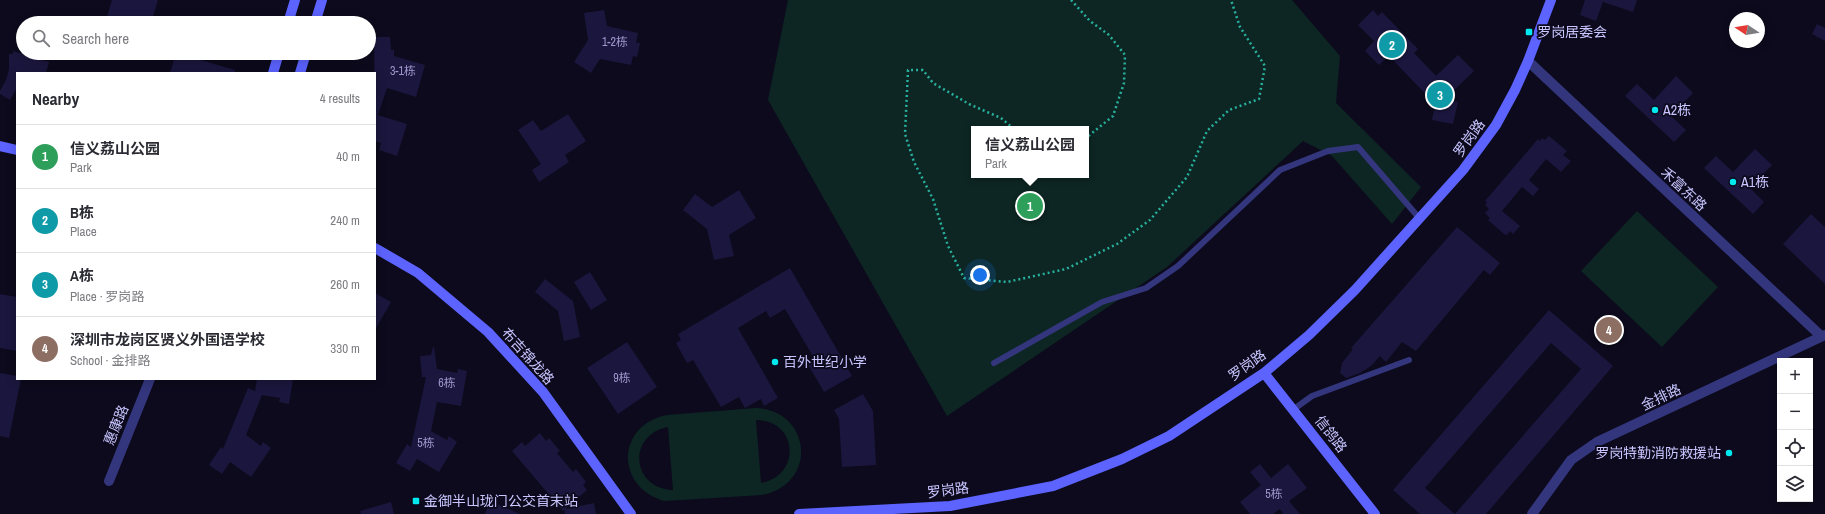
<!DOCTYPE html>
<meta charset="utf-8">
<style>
body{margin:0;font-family:"Archivo Narrow","Noto Sans SC",sans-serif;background:#f7f7f7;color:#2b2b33}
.controls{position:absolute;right:12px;bottom:12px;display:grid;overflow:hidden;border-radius:0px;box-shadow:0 2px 10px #0003}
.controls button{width:36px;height:36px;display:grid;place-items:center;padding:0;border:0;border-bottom:1px solid #e1e1e2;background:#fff;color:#2b2b33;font:20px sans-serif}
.compass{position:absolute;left:1729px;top:12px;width:36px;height:36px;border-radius:50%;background:#fff;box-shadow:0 2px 10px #0003;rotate:282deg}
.you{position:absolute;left:980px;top:275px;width:14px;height:14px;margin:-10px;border:3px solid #fff;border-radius:50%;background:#1a73e8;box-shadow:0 0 0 6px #1a73e833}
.badge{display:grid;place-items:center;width:26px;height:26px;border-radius:50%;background:#7c3aed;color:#fff;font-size:13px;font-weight:700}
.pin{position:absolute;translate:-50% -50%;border:2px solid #fff;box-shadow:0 1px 4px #0006}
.popup{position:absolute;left:971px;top:126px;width:118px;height:52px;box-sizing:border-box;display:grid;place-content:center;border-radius:0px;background:#fff;filter:drop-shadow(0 1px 3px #0005);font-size:13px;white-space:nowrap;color:#7c7c81}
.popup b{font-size:15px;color:#2b2b33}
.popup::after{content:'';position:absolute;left:50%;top:100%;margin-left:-8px;border:8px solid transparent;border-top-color:#fff}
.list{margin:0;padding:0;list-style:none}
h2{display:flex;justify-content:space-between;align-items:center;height:52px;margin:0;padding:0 16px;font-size:17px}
h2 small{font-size:13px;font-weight:400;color:#7c7c81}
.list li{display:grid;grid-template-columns:26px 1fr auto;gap:12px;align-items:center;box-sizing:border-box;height:64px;padding:0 16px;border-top:1px solid #e1e1e2}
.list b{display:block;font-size:15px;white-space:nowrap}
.list p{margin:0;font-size:13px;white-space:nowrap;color:#7c7c81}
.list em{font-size:13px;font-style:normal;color:#7c7c81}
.icon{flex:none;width:22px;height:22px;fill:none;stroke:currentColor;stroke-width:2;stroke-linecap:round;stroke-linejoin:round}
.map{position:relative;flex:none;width:1825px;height:514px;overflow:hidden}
.search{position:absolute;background:#fff;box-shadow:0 2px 10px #0003;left:16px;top:16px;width:360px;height:44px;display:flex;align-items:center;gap:10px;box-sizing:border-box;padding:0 14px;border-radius:22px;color:#7c7c81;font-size:15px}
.panel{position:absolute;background:#fff;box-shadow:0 2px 10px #0003;left:16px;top:72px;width:360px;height:308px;border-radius:0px}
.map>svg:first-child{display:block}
.green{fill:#0d2623;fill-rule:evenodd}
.building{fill:#1b163d}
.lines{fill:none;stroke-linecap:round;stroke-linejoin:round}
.path{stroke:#28b09e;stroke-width:2.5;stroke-dasharray:2 3;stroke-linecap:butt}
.lane{stroke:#33367d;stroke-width:6}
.street{stroke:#33367d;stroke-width:10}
.secondary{stroke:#5c63ff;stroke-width:10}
.poi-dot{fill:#00e9f0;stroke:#0c0a1c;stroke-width:1.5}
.labels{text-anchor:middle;stroke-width:3.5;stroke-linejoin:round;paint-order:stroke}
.number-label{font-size:12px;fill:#9d99ce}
.poi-label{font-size:14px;fill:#c8c5ff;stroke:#0c0a1c;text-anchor:start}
.street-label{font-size:14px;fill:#c8c5ff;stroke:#0c0a1c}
</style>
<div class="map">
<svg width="1825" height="514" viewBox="0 0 1825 514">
<rect width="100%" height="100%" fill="#0c0a1c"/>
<path class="green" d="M 788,0 L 1292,0 L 1340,56 L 1336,103 L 1421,187 L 1392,224 L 1332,156 L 1303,141 L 1167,267 L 947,416 L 768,100 ZM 974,129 L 1086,129 L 1086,175 L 974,175 Z
M 1637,211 L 1718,287 L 1662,347 L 1581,271 Z
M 756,408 C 812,411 818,484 762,495 L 664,501 C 615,487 616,425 667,415 ZM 756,420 C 798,420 802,475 761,483 ZM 668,427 L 673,490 C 631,488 627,435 668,427 Z"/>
<path class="building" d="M 112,0 L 158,0 L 151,23 L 105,23 Z
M 1585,0 L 1637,0 L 1633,12 L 1603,2 L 1596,21 L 1580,15 Z
M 604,10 L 607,26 L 638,33 L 636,43 L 640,43 L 637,57 L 633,56 L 631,65 L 600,59 L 591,73 L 574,62 L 588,40 L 584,13 Z
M 1373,10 L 1378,16 L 1382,12 L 1418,49 L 1414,53 L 1436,76 L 1458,55 L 1474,71 L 1445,99 L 1458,102 L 1453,124 L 1432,120 L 1435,104 L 1389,56 L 1379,65 L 1365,51 L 1374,41 L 1358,25 Z
M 1817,24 L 1825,28 L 1825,41 L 1812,34 Z
M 374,37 L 390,37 L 391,50 L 394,50 L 394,56 L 425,65 L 416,97 L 387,88 L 378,115 L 407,124 L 397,156 L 379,150 L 381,143 L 375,141 Z
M 13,51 L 49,62 L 46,73 L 17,73 L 17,88 L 10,100 L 0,94 L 0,91 L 6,80 L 9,69 L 9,54 L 13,54 Z
M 176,53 L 235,70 L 235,73 L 170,73 Z
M 1676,76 L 1693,93 L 1671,116 L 1686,130 L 1674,142 L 1625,96 L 1637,84 L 1654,100 Z
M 568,114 L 586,141 L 565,155 L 569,162 L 539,182 L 532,170 L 541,164 L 518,130 L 533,120 L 541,131 Z
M 1549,136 L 1567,151 L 1563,155 L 1571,161 L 1561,172 L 1546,159 L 1529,180 L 1539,189 L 1533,196 L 1522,187 L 1502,211 L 1520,226 L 1513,234 L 1510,231 L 1507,235 L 1504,234 L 1488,220 L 1490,218 L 1485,213 L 1489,209 L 1485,205 L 1487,202 L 1485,201 L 1538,139 L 1540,141 L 1542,138 L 1545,140 Z
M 1755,149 L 1772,165 L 1750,188 L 1764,202 L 1753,214 L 1704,168 L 1716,156 L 1733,172 Z
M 739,190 L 756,218 L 729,235 L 734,256 L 714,260 L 707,229 L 683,210 L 695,194 L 712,207 Z
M 1811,214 L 1825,227 L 1825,284 L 1783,244 Z
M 1457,227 L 1500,263 L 1490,275 L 1484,270 L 1416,351 L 1402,342 L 1386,362 L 1380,356 L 1371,366 L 1360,373 L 1346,378 L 1340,373 L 1342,363 L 1353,349 L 1351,348 Z
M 790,268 L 852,376 L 824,392 L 807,363 L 814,358 L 785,309 L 770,318 L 766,311 L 738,328 L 778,398 L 764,406 L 761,399 L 745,408 L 739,397 L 721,407 L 693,360 L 687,363 L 676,343 L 681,340 L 678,334 Z
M 590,272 L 607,300 L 591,310 L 574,282 Z
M 545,279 L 573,301 L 580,337 L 564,341 L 558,311 L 535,292 Z
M 375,293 L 391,302 L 375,330 Z
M 0,294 L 17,297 L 17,351 L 0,348 Z
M 1549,310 L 1613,366 L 1486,514 L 1455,514 L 1581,369 L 1551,343 L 1425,488 L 1455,514 L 1420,514 L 1393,490 Z
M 627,342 L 657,387 L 618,414 L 587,368 Z
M 433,347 L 434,347 L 437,369 L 457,373 L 458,369 L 467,371 L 461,406 L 437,402 L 431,431 L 447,440 L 449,436 L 457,442 L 439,472 L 417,459 L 410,471 L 396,463 L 407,444 L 411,447 L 426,377 L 422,377 L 420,356 L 431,355 Z
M 0,373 L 17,376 L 17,379 L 21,379 L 9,438 L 0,436 Z
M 257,379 L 293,379 L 289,404 L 279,402 L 280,398 L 262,395 L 246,435 L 261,446 L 263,442 L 271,448 L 251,477 L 230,462 L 222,474 L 209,465 L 221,447 L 223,449 L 248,388 L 255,391 Z
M 863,394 L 873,411 L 876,465 L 842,467 L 839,419 L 834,410 Z
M 540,433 L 546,441 L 549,438 L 560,451 L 557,453 L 573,472 L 576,469 L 586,482 L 583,485 L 587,490 L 565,509 L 594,503 L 596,514 L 565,514 L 564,509 L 563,511 L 512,451 L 522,442 L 525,446 Z
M 1260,464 L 1271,478 L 1288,464 L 1307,488 L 1289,501 L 1300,514 L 1283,514 L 1280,509 L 1273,514 L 1250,514 L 1240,502 L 1261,485 L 1250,472 Z
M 490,501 L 520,514 L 485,514 Z
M 391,502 L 394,514 L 361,514 L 360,511 Z"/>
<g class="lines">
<path class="path" d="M 1071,0 L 1090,21 L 1109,35 L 1125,55 L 1124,83 L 1113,116 L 1086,138
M 1014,129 L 1001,118 L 969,104 L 933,83 L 923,70 L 908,70 L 905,134 L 914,162 L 933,199 L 948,246 L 964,278 L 1007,282 L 1066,269 L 1117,244 L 1150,220 L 1187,177 L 1207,131 L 1229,110 L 1259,99 L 1265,66 L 1240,27 L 1231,0"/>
<path class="lane" d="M 994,363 L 1102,302 L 1146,288 L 1178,266 L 1280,170 L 1328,151 L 1358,147 L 1420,219
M 1294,409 L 1312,396 L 1409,360"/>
<path class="street" d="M 1528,61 L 1821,336
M 109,481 L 150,379
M 1532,514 L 1571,460 L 1597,442 L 1825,335"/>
<path class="secondary" d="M 288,23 L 295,0
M 315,23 L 322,0
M 273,73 L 279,53
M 300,73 L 306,53
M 0,146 L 17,150
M 375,248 L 418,273 L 488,332 L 543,392 L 631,514
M 1264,373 L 1375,514
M 799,514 L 950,506 L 1053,486 L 1122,459 L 1169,436 L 1264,373 L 1309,335 L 1355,290 L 1463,170 L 1496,125 L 1515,90 L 1528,61 L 1551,0"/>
</g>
<g class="poi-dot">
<rect x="1525" y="28" width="8" height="8" rx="2"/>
<circle cx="1655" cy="110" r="4"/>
<circle cx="1733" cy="182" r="4"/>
<circle cx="775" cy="362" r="4"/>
<circle cx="1729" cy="453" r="4"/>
<rect x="412" y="497" width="8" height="8" rx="2"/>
</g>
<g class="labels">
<g class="number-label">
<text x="615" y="46">1-2栋</text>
<text x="403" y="75">3-1栋</text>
<text x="622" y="382">9栋</text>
<text x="447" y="387">6栋</text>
<text x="426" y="447">5栋</text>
<text x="1274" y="498">5栋</text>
</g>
<g class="poi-label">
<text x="1537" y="37">罗岗居委会</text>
<text x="1663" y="115">A2栋</text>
<text x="1741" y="187">A1栋</text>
<text x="783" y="367">百外世纪小学</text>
<text x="1721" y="458" text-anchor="end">罗岗特勤消防救援站</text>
<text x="424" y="506">金御半山珑门公交首末站</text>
</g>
<g class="street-label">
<text transform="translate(1469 138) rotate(-54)" y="5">罗岗路</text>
<text transform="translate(1684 189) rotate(43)" y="5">禾富东路</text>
<text transform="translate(528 356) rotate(48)" y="5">布吉锦龙路</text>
<text transform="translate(1247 365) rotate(-35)" y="5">罗岗路</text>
<text transform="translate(1661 397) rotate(-25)" y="5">金排路</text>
<text transform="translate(116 425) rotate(-68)" y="5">惠康路</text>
<text transform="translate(1331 434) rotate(52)" y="5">信鸽路</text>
<text transform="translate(948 490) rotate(-7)" y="5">罗岗路</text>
</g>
</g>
</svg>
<div class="controls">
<button>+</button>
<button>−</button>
<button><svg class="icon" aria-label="locate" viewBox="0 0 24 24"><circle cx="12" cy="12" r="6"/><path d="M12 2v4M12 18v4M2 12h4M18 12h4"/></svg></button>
<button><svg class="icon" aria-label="layers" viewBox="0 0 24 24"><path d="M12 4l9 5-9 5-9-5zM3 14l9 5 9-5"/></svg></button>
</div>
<svg class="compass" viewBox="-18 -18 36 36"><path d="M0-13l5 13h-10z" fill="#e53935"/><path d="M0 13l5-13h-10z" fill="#7c7c81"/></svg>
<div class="you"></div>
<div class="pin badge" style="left:1030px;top:206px;background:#2e9e5b">1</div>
<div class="popup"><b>信义荔山公园</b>Park</div>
<div class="pin badge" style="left:1392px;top:45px;background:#0f9aa8">2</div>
<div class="pin badge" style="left:1440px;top:95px;background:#0f9aa8">3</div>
<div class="pin badge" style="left:1609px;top:330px;background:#8d6e63">4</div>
<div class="search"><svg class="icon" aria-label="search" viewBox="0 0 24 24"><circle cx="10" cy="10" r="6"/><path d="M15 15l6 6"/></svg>Search here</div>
<section class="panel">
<h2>Nearby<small>4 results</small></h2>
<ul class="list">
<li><span class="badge" style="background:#2e9e5b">1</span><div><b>信义荔山公园</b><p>Park</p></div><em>40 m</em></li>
<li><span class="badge" style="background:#0f9aa8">2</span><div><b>B栋</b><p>Place</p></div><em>240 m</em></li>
<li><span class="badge" style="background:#0f9aa8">3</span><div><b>A栋</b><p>Place · 罗岗路</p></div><em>260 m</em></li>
<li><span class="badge" style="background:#8d6e63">4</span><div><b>深圳市龙岗区贤义外国语学校</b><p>School · 金排路</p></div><em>330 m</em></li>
</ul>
</section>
</div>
